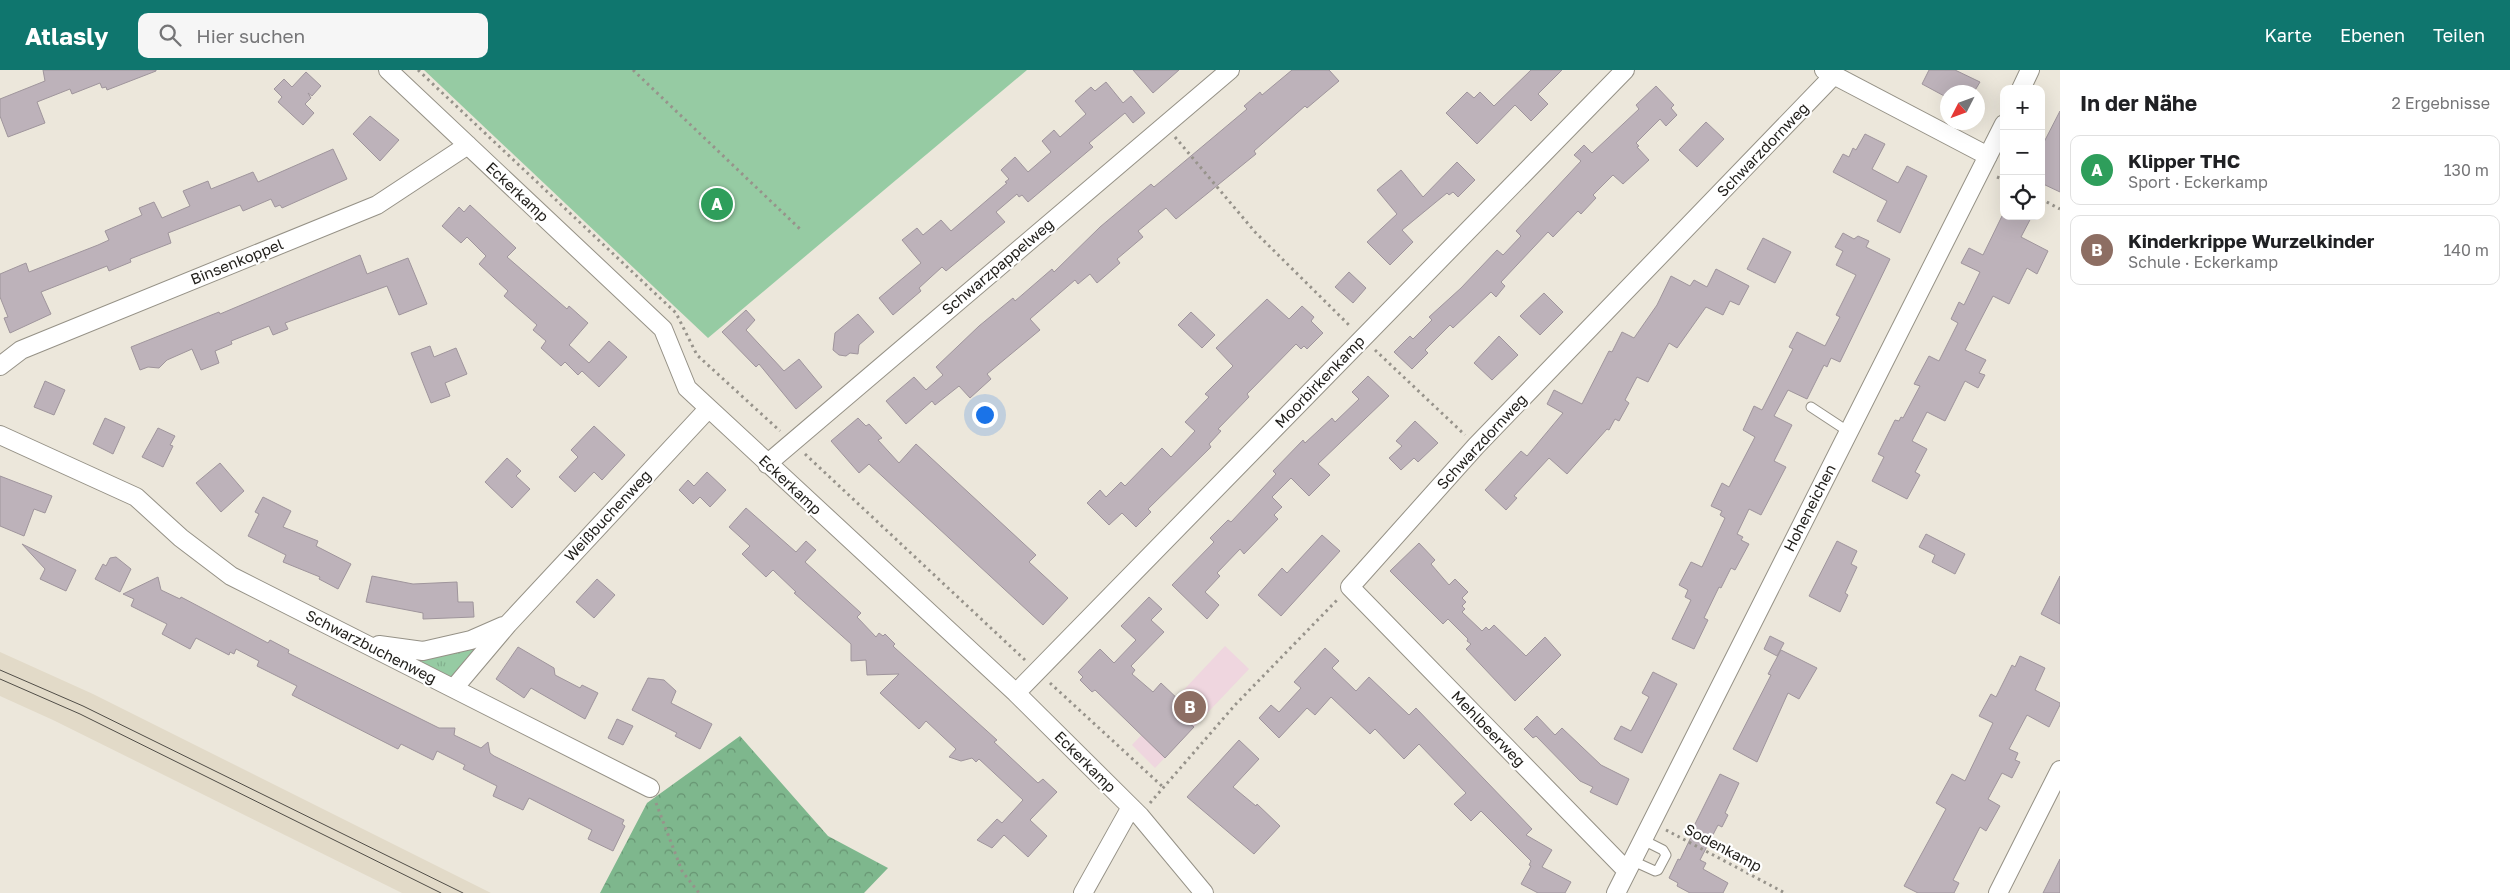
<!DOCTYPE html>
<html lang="de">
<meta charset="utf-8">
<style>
body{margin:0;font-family:"Golos Text",sans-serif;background:#f6f6f6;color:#202124}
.controls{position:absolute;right:15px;top:15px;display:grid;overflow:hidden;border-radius:10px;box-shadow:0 5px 20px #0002}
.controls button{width:45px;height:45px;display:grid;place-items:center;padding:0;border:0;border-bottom:1px solid #e0e0e0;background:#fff;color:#202124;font:25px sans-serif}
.compass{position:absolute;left:1940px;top:15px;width:45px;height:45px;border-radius:50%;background:#fff;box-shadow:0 5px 20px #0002;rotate:228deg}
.you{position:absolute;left:984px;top:344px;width:18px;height:18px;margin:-12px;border:4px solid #fff;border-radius:50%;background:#1a73e8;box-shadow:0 0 0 8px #1a73e833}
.badge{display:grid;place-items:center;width:32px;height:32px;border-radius:50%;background:#0f766e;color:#fff;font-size:16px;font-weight:700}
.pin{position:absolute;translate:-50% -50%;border:2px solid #fff;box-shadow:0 1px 5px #0006}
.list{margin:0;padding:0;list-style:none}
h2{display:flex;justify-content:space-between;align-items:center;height:65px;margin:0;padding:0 20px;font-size:21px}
h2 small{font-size:16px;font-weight:400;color:#757577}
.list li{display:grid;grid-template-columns:32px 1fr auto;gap:15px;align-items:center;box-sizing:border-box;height:70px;margin:0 10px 10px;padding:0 10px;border:1px solid #e0e0e0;border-radius:10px}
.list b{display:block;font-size:19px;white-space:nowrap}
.list p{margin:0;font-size:16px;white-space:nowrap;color:#757577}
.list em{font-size:16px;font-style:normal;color:#757577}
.icon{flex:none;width:28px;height:28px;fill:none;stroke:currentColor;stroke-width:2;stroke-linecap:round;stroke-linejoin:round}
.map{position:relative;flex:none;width:2060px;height:823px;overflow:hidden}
header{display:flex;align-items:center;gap:30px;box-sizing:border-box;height:70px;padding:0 25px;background:#0f766e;color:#fff}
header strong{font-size:24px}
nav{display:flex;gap:28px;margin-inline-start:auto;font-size:18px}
.search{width:350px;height:45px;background:#f6f6f6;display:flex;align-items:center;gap:12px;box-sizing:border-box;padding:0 18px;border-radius:10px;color:#757577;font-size:19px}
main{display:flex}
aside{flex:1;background:#fff}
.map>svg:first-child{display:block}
.built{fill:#e2dac8}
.education{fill:#efd6df}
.grass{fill:url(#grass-tufts)}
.forest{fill:url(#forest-crowns)}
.pitch{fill:#96cba3}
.building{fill:#bdb2ba;stroke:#9f959c}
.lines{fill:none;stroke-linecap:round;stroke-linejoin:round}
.lane-casing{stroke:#959186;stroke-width:11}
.street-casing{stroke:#959186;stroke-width:20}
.path{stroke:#97938b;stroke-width:3;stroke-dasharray:2.5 4;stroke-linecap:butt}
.lane{stroke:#fff;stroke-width:9}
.street{stroke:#fff;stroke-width:18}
.tram{stroke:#504d47;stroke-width:1}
.labels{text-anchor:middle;stroke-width:4.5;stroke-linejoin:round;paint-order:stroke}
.street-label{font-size:15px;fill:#1f1d19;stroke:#fff}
</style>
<header>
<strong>Atlasly</strong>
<div class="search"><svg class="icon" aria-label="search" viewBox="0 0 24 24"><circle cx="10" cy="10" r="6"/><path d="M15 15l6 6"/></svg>Hier suchen</div>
<nav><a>Karte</a><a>Ebenen</a><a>Teilen</a></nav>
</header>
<main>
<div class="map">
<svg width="2060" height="823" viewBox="0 0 2060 823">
<defs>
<pattern id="grass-tufts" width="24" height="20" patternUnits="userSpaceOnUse" patternTransform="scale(1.25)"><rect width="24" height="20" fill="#96cba3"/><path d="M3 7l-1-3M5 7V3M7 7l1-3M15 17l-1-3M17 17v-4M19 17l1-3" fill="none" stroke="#81ae8c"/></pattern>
<pattern id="forest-crowns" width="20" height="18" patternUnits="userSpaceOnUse" patternTransform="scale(1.25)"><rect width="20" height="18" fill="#7eb78d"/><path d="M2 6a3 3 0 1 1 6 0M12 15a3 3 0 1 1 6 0" fill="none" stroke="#679472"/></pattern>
</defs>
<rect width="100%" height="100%" fill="#ece7db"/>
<path class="built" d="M 0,582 L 93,624 L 491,823 L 402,823 L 53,650 L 0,626 Z"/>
<path class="education" d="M 1225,576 L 1249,599 L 1155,698 L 1132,675 Z"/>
<path class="grass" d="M 472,577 L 476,581 L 455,610 L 423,594 L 421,590 L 424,586 Z"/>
<path class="forest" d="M 740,666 L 828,766 L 888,798 L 864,823 L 600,823 L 647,733 Z"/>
<path class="pitch" d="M 424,0 L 1027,0 L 708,268 Z"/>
<path class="building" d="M 43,0 L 156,0 L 156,1 L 107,20 L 106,17 L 102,18 L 100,13 L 72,24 L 70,19 L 37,32 L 45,53 L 8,67 L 0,46 L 0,29 L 45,11 Z
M 1133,0 L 1179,0 L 1153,23 Z
M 1292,0 L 1329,0 L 1339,11 L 1307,38 L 1305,36 L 1254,81 L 1256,84 L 1176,149 L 1166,138 L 1138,161 L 1143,167 L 1117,189 L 1120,193 L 1097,213 L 1090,204 L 1078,214 L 1075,210 L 1030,249 L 1040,260 L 987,304 L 991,309 L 970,328 L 959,316 L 935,335 L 932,331 L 906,354 L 886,331 L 914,307 L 926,320 L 943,305 L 936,297 L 979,256 L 1013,228 L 1015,231 L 1052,199 L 1054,202 L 1100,157 L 1151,114 L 1154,117 L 1247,39 L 1244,36 L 1260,22 L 1262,25 Z
M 1531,0 L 1562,0 L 1538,24 L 1548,34 L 1531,51 L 1515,35 L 1477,74 L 1446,43 L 1467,22 L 1474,28 L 1480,22 L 1494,36 Z
M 1929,0 L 1955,0 L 1980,12 L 1974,22 L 1948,22 L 1948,28 L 1922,14 Z
M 306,2 L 321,16 L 312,26 L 308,23 L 311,28 L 305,34 L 314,43 L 303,55 L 278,32 L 282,27 L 274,19 L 284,9 L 292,17 Z
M 1106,12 L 1123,33 L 1131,26 L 1145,43 L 1133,53 L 1125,43 L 1089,73 L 1093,77 L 1028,132 L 1022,125 L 1019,127 L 1017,124 L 996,142 L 1005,152 L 946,201 L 942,197 L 919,218 L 921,221 L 893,245 L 879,228 L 921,193 L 902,170 L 917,158 L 923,165 L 941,150 L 951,161 L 1007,113 L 1005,112 L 1009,109 L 1001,100 L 1015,87 L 1028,102 L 1051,82 L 1042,71 L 1054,60 L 1060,67 L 1086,44 L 1075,31 L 1091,17 L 1095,21 Z
M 1656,16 L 1674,35 L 1671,38 L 1677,45 L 1666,56 L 1660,49 L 1636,73 L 1639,76 L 1637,77 L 1649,90 L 1623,114 L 1613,105 L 1593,125 L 1596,128 L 1581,144 L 1578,141 L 1553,167 L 1548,162 L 1501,212 L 1505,216 L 1496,227 L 1491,222 L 1453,258 L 1450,255 L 1425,280 L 1428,283 L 1412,299 L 1394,282 L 1410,266 L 1413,269 L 1432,250 L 1429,247 L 1461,218 L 1497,180 L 1503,185 L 1521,166 L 1516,161 L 1581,91 L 1574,85 L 1584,75 L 1592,83 L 1639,39 L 1636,35 Z
M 2060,41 L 2060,122 L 2041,113 L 2043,74 Z
M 370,46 L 399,70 L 380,91 L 353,64 Z
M 1706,52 L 1724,69 L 1697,97 L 1679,80 Z
M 1865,64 L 1885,74 L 1872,99 L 1898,113 L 1907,96 L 1927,106 L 1900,163 L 1877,151 L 1887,131 L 1833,102 L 1843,84 L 1849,87 L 1853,78 L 1856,80 Z
M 333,79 L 347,109 L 282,138 L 280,135 L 275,137 L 271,129 L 243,141 L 240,135 L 168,163 L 171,173 L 130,189 L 131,192 L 109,201 L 107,196 L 41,222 L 51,244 L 10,263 L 4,248 L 8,247 L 0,227 L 0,204 L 26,193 L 29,202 L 98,175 L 109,170 L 105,161 L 140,146 L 142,145 L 139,138 L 154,132 L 162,148 L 190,136 L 183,121 L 208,111 L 211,119 L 253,102 L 258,112 Z
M 1457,92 L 1475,110 L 1458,127 L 1453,122 L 1449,125 L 1447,123 L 1402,160 L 1413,172 L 1390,195 L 1367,172 L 1397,144 L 1377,120 L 1401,100 L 1423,127 Z
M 470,135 L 516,178 L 507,187 L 567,239 L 569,236 L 588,253 L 569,275 L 589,293 L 609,271 L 627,287 L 599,317 L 582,301 L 578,305 L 565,292 L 561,296 L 541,278 L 546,271 L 533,260 L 537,255 L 504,226 L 508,221 L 479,194 L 486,186 L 467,167 L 461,173 L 442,156 L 459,137 L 464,142 Z
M 2002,146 L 2032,146 L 2021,167 L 2048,181 L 2037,204 L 2027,198 L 2009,234 L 1993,226 L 1965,280 L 1986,290 L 1979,303 L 1985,305 L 1978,318 L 1965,311 L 1945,351 L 1927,342 L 1912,371 L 1927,379 L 1915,402 L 1920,405 L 1907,429 L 1872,411 L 1884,387 L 1878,384 L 1895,350 L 1899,351 L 1901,347 L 1903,348 L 1920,316 L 1914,314 L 1929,286 L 1939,291 L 1958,253 L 1951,249 L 1959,232 L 1964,235 L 1980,202 L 1961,193 L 1969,178 L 1983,185 Z
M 1843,163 L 1854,169 L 1858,166 L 1869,171 L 1866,177 L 1890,189 L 1840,292 L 1831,288 L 1827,297 L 1824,295 L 1807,329 L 1788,320 L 1774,346 L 1792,355 L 1774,391 L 1786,397 L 1761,445 L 1749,439 L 1737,464 L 1743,467 L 1741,470 L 1749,474 L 1735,500 L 1731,498 L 1721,518 L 1719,517 L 1704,548 L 1708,550 L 1694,579 L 1672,569 L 1691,530 L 1685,527 L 1688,520 L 1679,515 L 1691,492 L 1702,497 L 1725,448 L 1720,445 L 1722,441 L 1711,436 L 1722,413 L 1729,417 L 1755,367 L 1743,360 L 1754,336 L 1762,340 L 1793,279 L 1789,277 L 1797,262 L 1825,276 L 1840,247 L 1836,245 L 1856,205 L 1836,195 L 1843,181 L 1835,177 Z
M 1763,168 L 1791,182 L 1775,213 L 1747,199 Z
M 360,185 L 367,204 L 408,188 L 427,234 L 399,245 L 387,216 L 285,253 L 288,259 L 273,265 L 269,256 L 231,271 L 232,274 L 215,281 L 219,293 L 201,300 L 192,279 L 167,290 L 159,298 L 148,297 L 140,300 L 131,277 L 219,242 L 220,244 Z
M 1716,199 L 1749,216 L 1739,235 L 1730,231 L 1723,245 L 1706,237 L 1677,278 L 1669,273 L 1648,312 L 1637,307 L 1625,330 L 1629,333 L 1619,351 L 1615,349 L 1609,360 L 1607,359 L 1567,404 L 1549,388 L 1514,426 L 1517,428 L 1506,440 L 1485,420 L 1521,381 L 1527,386 L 1563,343 L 1547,334 L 1554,320 L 1582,334 L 1609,281 L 1612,282 L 1622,262 L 1634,268 L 1657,235 L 1671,206 L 1690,216 L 1694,210 L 1707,217 Z
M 1349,202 L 1366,218 L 1353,233 L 1335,217 Z
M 1544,223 L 1563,242 L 1540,265 L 1520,246 Z
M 1267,229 L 1289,249 L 1302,236 L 1314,247 L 1311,251 L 1323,263 L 1307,279 L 1304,276 L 1301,279 L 1296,274 L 1247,324 L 1249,327 L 1218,359 L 1221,361 L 1209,374 L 1211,377 L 1148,439 L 1151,442 L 1136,457 L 1122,443 L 1109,455 L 1087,433 L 1100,420 L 1106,427 L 1121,412 L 1125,416 L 1162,378 L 1171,387 L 1195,361 L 1185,352 L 1209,327 L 1205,324 L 1233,296 L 1216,278 Z
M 746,240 L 755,250 L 746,260 L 784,301 L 799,289 L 822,317 L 796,339 L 759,294 L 756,297 L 722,262 Z
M 1191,242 L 1215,265 L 1202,278 L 1178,255 Z
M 858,244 L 874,262 L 859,275 L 858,284 L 850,283 L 846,286 L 839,285 L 833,280 L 835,263 Z
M 1499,266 L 1518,285 L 1492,310 L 1474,293 Z
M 430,276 L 434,287 L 456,278 L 467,304 L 445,313 L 450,326 L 431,333 L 411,283 Z
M 1368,306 L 1389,326 L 1318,394 L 1330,405 L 1309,426 L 1291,408 L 1272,427 L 1282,437 L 1274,445 L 1278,449 L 1244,484 L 1240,479 L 1217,503 L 1220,506 L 1205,522 L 1219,535 L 1207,549 L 1172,515 L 1214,472 L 1210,468 L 1228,450 L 1231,452 L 1276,404 L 1273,401 L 1303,370 L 1305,373 L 1332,348 L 1335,352 L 1359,329 L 1352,322 Z
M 45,311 L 65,320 L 54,345 L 34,337 Z
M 105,348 L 125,357 L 113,384 L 93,374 Z
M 858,348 L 866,356 L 869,354 L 882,368 L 878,370 L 899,393 L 916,374 L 1036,485 L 1029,492 L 1068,528 L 1043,555 L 869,394 L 859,403 L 831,371 Z
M 1415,351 L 1438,373 L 1418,392 L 1414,388 L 1401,400 L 1389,388 L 1402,376 L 1396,371 Z
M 594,356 L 625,385 L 602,410 L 594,402 L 575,422 L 559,407 L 578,387 L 571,380 Z
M 158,358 L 175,366 L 170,375 L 173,376 L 163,397 L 142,387 Z
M 507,388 L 521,401 L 516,406 L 530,419 L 512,438 L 485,412 Z
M 220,393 L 244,421 L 221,442 L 196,413 Z
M 707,402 L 726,420 L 710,437 L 700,427 L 693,434 L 679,420 L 688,410 L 694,416 Z
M 0,406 L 52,426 L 45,443 L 34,439 L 24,466 L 0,456 Z
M 263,427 L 291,441 L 283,457 L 318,471 L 316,476 L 351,494 L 338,519 L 319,509 L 320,507 L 283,492 L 286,485 L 248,466 L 259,444 L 255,442 Z
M 746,438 L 796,482 L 806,471 L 816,480 L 805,492 L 861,543 L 857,547 L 876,567 L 879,563 L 883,566 L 885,564 L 895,574 L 893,576 L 895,578 L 997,670 L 994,672 L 1038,713 L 1043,709 L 1057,722 L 1030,750 L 1047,766 L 1028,787 L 1004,765 L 992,778 L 977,770 L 997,749 L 1002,753 L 1023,730 L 979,689 L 976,692 L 972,688 L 961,691 L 949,687 L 956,679 L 926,651 L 919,659 L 880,623 L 899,604 L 867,605 L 866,590 L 851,591 L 851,574 L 794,523 L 796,522 L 773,500 L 766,507 L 742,484 L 750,476 L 729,457 Z
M 1926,464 L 1965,484 L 1955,504 L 1932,492 L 1935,485 L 1919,477 Z
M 1322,465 L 1340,481 L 1281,546 L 1258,525 L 1282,498 L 1287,503 Z
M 1837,471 L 1857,481 L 1851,494 L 1857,497 L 1845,523 L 1848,525 L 1840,542 L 1809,526 Z
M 1419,473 L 1435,490 L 1431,494 L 1449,515 L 1455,509 L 1468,522 L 1462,528 L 1466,532 L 1462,536 L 1465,539 L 1462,542 L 1482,561 L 1486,557 L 1489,560 L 1494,555 L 1526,586 L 1545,567 L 1561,585 L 1515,631 L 1466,579 L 1471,574 L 1467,571 L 1468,569 L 1448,549 L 1443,554 L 1390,501 Z
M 22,474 L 76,500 L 66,521 L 40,509 L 45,499 Z
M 116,487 L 131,499 L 120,522 L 95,509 L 103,494 L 106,496 L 110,488 Z
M 372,506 L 413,514 L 457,512 L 458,532 L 473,532 L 474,547 L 423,549 L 423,543 L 366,532 Z
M 2060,506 L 2060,554 L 2041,544 Z
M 158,507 L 161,520 L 180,529 L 181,527 L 268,573 L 270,570 L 289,580 L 288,583 L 439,658 L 455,658 L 454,665 L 481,678 L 488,672 L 490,683 L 494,686 L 624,750 L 622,754 L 625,756 L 613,781 L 588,769 L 592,760 L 529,728 L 523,740 L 493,726 L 497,716 L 463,699 L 465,695 L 437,681 L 433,690 L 401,674 L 398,679 L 292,625 L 297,616 L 257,596 L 259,591 L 236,579 L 234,584 L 230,582 L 229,585 L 196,568 L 190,579 L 162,564 L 167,554 L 131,536 L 134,529 L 123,524 Z
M 597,509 L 615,525 L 594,548 L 576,532 Z
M 1149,527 L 1162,539 L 1151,550 L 1164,562 L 1131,596 L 1135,600 L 1132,604 L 1153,622 L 1161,613 L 1181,632 L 1184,628 L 1199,642 L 1189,653 L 1194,657 L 1165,688 L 1095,620 L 1092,622 L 1080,610 L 1083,607 L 1078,602 L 1100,579 L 1114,593 L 1136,570 L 1121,556 Z
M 1770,566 L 1784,573 L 1777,586 L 1764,579 Z
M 518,577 L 554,598 L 555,605 L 580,618 L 582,615 L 598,623 L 585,649 L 531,618 L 524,628 L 496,609 Z
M 1325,578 L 1339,591 L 1332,598 L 1356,621 L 1369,607 L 1409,645 L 1416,638 L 1532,759 L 1526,765 L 1552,780 L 1542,797 L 1571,812 L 1565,823 L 1538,823 L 1521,814 L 1531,796 L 1529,795 L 1531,791 L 1481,741 L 1471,751 L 1454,734 L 1466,723 L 1419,674 L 1404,689 L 1375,659 L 1370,664 L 1331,627 L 1315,645 L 1307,638 L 1279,668 L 1259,648 L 1271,635 L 1279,642 L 1301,618 L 1294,612 Z
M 1781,580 L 1817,598 L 1799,629 L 1788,623 L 1757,692 L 1733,679 L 1771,605 L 1768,604 Z
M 2020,586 L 2045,598 L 2035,620 L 2060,633 L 2060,635 L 2049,657 L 2027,645 L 2009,679 L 2018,683 L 2015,690 L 2020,692 L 2012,708 L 2002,703 L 1988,729 L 2000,736 L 1986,761 L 1980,757 L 1953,810 L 1959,813 L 1954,823 L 1918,823 L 1904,816 L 1946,739 L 1936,733 L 1952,704 L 1965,711 L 1993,653 L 1979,646 L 1991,624 L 1996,627 L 2012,595 L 2015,597 Z
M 1653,602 L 1677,614 L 1642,683 L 1614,669 L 1621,656 L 1631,661 L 1649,627 L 1642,623 Z
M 648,608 L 664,610 L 676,621 L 671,633 L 712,654 L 700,679 L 675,666 L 677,663 L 632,640 Z
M 1537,646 L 1555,665 L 1562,658 L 1601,695 L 1629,709 L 1617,735 L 1590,722 L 1593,717 L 1580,711 L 1536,666 L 1533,668 L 1524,659 Z
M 617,649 L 633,656 L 623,675 L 608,668 Z
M 1239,670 L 1259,689 L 1233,717 L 1256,736 L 1257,734 L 1280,756 L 1254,784 L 1187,727 Z
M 1720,704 L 1739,713 L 1725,743 L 1728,745 L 1722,757 L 1718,755 L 1700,790 L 1706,793 L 1703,799 L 1728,813 L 1723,823 L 1690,823 L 1677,816 L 1678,813 L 1669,808 L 1678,789 L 1680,790 L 1693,763 L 1691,762 Z
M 2060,789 L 2060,823 L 2043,823 Z"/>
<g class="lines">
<defs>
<path id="lane" d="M 1811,337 L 1849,362
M 1633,791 L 1655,801 L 1658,800 L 1666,785 L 1663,780 L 1643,770"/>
<path id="street" d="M 388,0 L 663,259 L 687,318 L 1016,623 L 1140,746 L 1204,823
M 1824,0 L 1988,86
M 2021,19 L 2030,0
M 0,296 L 21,280 L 377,135 L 468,75
M 0,365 L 136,427 L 181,468 L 231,506 L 650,718
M 767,394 L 1230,0
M 379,575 L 423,581 L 471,570 L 503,556
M 454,618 L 508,554 L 708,339
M 1016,623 L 1625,0
M 1627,801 L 1350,517 L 1476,376 L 1834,5
M 1083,823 L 1131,737
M 1616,823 L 2004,54
M 1998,823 L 2060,700"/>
</defs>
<use href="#lane" class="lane-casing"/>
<use href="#street" class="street-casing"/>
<path class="path" d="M 418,0 L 676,243 L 697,285 L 780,361
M 633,0 L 801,160
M 1175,67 L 1255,162 L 1351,257
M 1997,107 L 2004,110
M 2041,129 L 2060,139
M 1375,280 L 1465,365
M 805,384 L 1025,590
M 1050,613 L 1163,717
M 656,733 L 682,801 L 699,823
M 1150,733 L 1235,635 L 1339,528
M 1666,760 L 1785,823"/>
<use href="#lane" class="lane"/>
<use href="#street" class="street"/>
<path class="tram" d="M 0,600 L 83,636 L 463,823
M 0,609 L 80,644 L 441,823"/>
</g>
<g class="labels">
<g class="street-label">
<text transform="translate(1763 80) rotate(-46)" y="5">Schwarzdornweg</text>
<text transform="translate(517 122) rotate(43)" y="5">Eckerkamp</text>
<text transform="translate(237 192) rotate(-22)" y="5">Binsenkoppel</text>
<text transform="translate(998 197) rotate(-40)" y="5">Schwarzpappelweg</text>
<text transform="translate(1320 312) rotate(-46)" y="5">Moorbirkenkamp</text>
<text transform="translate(1482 372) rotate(-47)" y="5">Schwarzdornweg</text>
<text transform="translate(790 415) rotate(43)" y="5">Eckerkamp</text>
<text transform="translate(1810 438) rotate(-63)" y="5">Hoheneichen</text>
<text transform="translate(608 446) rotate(-47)" y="5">Weißbuchenweg</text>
<text transform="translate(371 577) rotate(27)" y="5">Schwarzbuchenweg</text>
<text transform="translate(1488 659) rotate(46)" y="5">Mehlbeerweg</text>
<text transform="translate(1085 692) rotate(45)" y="5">Eckerkamp</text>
<text transform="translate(1723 778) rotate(28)" y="5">Sodenkamp</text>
</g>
</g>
</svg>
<div class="controls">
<button>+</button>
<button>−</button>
<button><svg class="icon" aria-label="locate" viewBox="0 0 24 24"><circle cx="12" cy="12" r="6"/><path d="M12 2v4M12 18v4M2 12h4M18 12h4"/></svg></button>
</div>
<svg class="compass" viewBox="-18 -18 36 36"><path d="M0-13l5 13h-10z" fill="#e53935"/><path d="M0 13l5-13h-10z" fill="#757577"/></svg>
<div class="you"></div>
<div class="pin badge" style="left:717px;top:134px;background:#2e9e5b">A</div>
<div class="pin badge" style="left:1190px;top:637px;background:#8d6e63">B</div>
</div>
<aside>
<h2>In der Nähe<small>2 Ergebnisse</small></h2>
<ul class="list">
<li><span class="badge" style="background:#2e9e5b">A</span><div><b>Klipper THC</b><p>Sport · Eckerkamp</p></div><em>130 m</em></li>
<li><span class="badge" style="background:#8d6e63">B</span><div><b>Kinderkrippe Wurzelkinder</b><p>Schule · Eckerkamp</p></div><em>140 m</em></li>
</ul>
</aside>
</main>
